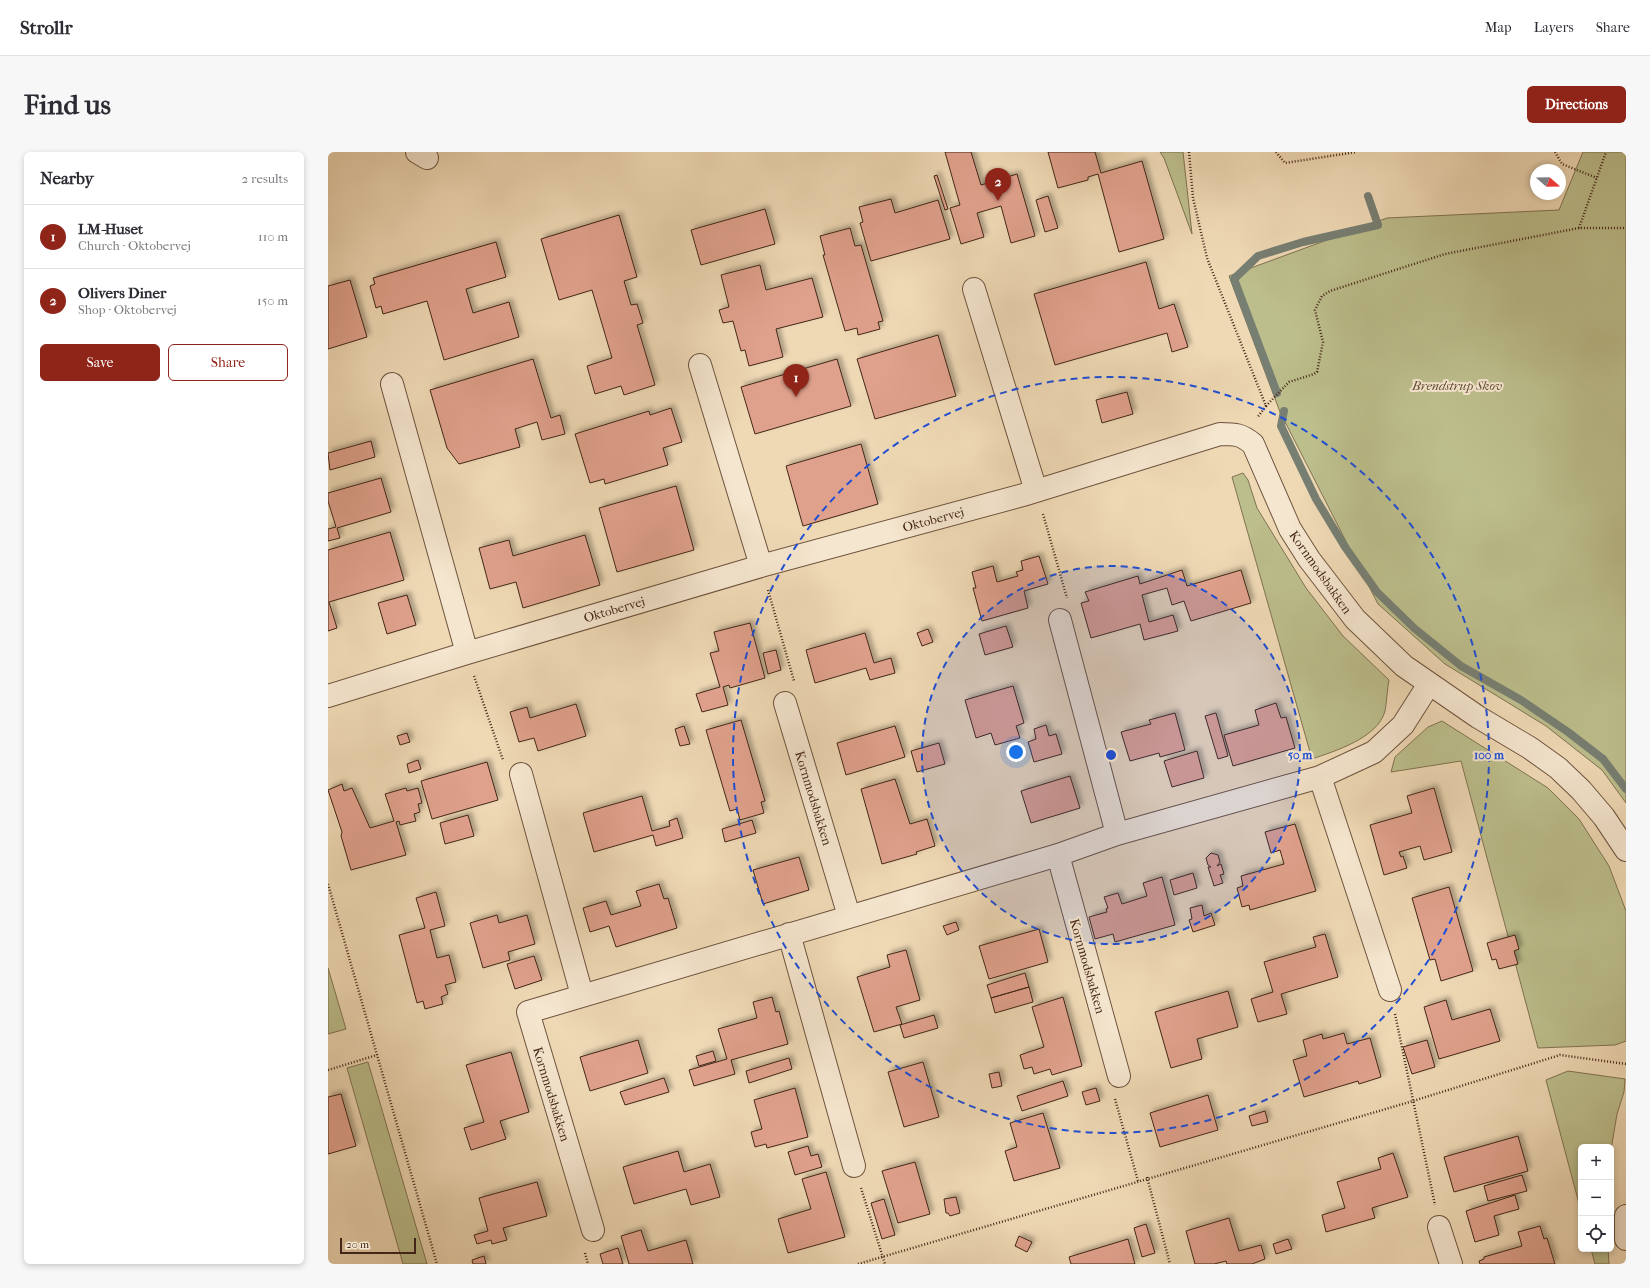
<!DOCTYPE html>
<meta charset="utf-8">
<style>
body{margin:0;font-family:"IM FELL French Canon",serif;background:#f7f7f7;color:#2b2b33}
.controls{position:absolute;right:12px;bottom:12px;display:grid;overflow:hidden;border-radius:6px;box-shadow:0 2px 6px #0003}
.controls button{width:36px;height:36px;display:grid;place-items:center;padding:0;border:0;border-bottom:1px solid #e1e1e2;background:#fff;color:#2b2b33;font:20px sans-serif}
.compass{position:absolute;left:1202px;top:12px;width:36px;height:36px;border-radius:50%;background:#fff;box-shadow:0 2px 6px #0003;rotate:110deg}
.scale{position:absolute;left:12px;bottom:10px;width:76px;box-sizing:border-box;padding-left:4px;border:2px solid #432617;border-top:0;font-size:11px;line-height:14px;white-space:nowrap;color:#432617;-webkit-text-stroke:3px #f5e6cf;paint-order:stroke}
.you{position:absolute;left:688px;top:600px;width:14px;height:14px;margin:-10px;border:3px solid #fff;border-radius:50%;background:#1a73e8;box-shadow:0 0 0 6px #1a73e833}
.badge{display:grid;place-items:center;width:26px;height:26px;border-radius:50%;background:#8f2418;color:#fff;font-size:13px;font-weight:700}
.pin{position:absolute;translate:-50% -33px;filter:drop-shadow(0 1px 2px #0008)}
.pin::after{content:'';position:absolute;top:21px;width:14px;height:12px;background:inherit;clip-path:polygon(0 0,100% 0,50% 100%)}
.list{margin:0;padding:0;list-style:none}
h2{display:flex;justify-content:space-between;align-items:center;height:52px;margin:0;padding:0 16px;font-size:17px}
h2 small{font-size:13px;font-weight:400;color:#7c7c81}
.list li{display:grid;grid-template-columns:26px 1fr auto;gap:12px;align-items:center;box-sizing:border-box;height:64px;padding:0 16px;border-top:1px solid #e1e1e2}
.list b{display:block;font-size:15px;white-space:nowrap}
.list p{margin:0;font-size:13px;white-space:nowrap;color:#7c7c81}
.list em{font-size:13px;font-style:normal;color:#7c7c81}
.actions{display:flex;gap:8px;padding:12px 16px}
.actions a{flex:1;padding:9px 0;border:1px solid #8f2418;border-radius:6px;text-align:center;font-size:14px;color:#8f2418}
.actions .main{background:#8f2418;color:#fff}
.icon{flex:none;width:22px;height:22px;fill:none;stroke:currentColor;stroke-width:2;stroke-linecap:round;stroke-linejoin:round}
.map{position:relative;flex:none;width:1298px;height:1112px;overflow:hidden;border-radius:6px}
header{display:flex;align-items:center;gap:24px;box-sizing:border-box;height:56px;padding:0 20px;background:#fff;border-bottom:1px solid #e1e1e2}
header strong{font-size:19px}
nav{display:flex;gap:22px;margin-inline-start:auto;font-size:14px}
.intro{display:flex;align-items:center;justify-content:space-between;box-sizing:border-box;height:96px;padding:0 24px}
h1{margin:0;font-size:28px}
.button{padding:10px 18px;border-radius:6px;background:#8f2418;color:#fff;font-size:14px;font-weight:700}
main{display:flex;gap:24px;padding:0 24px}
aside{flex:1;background:#fff;border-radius:6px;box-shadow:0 2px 6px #0003}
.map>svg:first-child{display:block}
.green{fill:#bcbe8c;stroke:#807252}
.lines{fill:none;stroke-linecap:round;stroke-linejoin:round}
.stream{stroke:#777f73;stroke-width:8}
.building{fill:#e0a18c;stroke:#432617;filter:url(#shadow)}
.minor-casing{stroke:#6e533e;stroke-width:24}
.path{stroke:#432617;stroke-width:2.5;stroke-dasharray:1 2;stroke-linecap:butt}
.minor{stroke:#f5e6cf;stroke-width:22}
.ring{fill:none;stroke:#1d4ed8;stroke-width:2;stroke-dasharray:7 5}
.labels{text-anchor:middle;stroke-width:4;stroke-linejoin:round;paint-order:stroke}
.park-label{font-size:13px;font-style:italic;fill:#614c34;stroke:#f5e6cf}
.street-label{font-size:13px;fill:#432617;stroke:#f5e6cf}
.centre{fill:#1d4ed8;stroke:#f5e6cf;stroke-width:2}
.ring-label{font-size:12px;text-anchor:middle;font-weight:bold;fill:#1d4ed8;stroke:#f5e6cf;stroke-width:4;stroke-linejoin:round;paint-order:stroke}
</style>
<header>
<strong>Strollr</strong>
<nav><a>Map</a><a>Layers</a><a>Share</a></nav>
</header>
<div class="intro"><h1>Find us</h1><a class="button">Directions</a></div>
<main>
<aside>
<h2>Nearby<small>2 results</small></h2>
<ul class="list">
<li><span class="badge">1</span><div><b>LM-Huset</b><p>Church · Oktobervej</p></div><em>110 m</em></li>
<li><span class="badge">2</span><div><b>Olivers Diner</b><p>Shop · Oktobervej</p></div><em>150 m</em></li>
</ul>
<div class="actions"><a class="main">Save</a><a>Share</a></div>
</aside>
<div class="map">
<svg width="1298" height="1112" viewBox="0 0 1298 1112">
<defs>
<filter id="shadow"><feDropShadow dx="3.5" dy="-3.5" stdDeviation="2" flood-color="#0004"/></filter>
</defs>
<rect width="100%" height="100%" fill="#efd9b5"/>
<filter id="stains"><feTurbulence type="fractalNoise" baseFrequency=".005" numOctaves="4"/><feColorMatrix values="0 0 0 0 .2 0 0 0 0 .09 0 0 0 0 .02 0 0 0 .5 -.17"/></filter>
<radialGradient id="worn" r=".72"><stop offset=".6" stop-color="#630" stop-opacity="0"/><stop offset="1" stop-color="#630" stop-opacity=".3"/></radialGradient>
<path class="green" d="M 832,0 L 855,0 L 864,82 L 836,6 Z
M 1255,0 L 1298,0 L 1298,651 L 1274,618 L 1218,574 L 1117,512 L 1050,452 L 952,260 L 901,124 L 1059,66 L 1231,58 Z
M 915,321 L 920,328 L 929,356 L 978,436 L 1015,484 L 1061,528 C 1059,538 1059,549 1057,559 C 1050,586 1007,599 984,607 L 904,325 Z
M 1114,569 L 1220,636 L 1251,667 L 1281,714 L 1298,759 L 1298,889 L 1287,893 L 1210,896 L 1133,609 L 1063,620 L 1067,605 L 1100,575 Z
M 0,816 L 18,877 L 0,882 Z
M 40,910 L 99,1112 L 75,1112 L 19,916 Z
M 1240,919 L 1297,927 L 1296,940 L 1289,962 L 1283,998 L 1283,995 L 1253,995 L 1253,1059 L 1218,928 Z
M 1263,1097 L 1280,1097 L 1281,1112 L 1267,1112 Z"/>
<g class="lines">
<path class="stream" d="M 949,241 L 906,127 L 930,104 L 975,90 L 1050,73 L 1040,44
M 956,259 L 953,274 L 988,347 L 1017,395 L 1049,440 L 1086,476 L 1133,514 L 1193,548 L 1240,580 L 1275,607 L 1298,637"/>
</g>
<path class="building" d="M 617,0 L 643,0 L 653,33 L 689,22 L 707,84 L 683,91 L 673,54 L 649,61 L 656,85 L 633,92 L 622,56 L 632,53 Z
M 720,0 L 767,0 L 773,21 L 814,9 L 836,87 L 791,100 L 770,22 L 760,25 L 760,28 L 730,36 Z
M 609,23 L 620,57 L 617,58 L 606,24 Z
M 720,44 L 730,76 L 717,80 L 708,48 Z
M 563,47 L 567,61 L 610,48 L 622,87 L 543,109 L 532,71 L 535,70 L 531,55 Z
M 437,57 L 447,92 L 373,113 L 363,78 Z
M 291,63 L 309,125 L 296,129 L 303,153 L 309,152 L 315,171 L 309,173 L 327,233 L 296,243 L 293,234 L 267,242 L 259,214 L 284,206 L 264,138 L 231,148 L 213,87 Z
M 522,76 L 527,94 L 533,93 L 555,169 L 550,170 L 552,177 L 530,183 L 529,176 L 517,179 L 495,103 L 497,103 L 492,84 Z
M 168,90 L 178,125 L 138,137 L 145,161 L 181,150 L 191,185 L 116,208 L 99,149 L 55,162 L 53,154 L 48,156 L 42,134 L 47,132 L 45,126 Z
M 818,110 L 831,157 L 846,152 L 860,195 L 844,200 L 839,181 L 727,213 L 706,142 Z
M 432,113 L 438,138 L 484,126 L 495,165 L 448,177 L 455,205 L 421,214 L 417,198 L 413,199 L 405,169 L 395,171 L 391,158 L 401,155 L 393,123 Z
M 22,128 L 39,185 L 0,197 L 0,134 Z
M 610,183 L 628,244 L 547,267 L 529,207 Z
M 205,207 L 223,266 L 232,263 L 237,282 L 214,288 L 209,270 L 187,277 L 192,295 L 131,312 L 119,296 L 102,238 Z
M 509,207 L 523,254 L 427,282 L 413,235 Z
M 799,240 L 805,262 L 774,271 L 768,248 Z
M 343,256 L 354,290 L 335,296 L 340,313 L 277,332 L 276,327 L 262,331 L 247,282 L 321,259 L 322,263 Z
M 43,289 L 47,305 L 2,318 L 0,301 Z
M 533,292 L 550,352 L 475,374 L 458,314 Z
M 53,326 L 63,360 L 9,376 L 12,386 L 0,389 L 0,377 L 8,375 L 0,349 L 0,341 Z
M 348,334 L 366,398 L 289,420 L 271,356 Z
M 62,380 L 76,428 L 1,450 L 9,476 L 0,479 L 0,398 Z
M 257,383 L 272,433 L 195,456 L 188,430 L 162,437 L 151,396 L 181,388 L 185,404 Z
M 711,404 L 720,432 L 696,439 L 700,456 L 654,469 L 645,436 L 648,436 L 644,420 L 665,414 L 669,430 L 690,424 L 688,420 L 695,418 L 693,409 Z
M 854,418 L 859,434 L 913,418 L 923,451 L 863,469 L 856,449 L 844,453 L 839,436 L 814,443 L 821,470 L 845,463 L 850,479 L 816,488 L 812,472 L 763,486 L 753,451 L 761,449 L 757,440 L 810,424 L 812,432 Z
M 79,443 L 88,473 L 59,482 L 50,451 Z
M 422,471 L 437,526 L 402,536 L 401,533 L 395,535 L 400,553 L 374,560 L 368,542 L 392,535 L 382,501 L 391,499 L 386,480 Z
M 678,474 L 685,495 L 657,503 L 651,482 Z
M 600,477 L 605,490 L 594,494 L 589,481 Z
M 537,481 L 546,511 L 563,506 L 567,521 L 542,528 L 538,516 L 487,531 L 478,498 Z
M 448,498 L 453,518 L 440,522 L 435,501 Z
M 685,534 L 696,571 L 688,574 L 692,586 L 667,593 L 663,581 L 648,586 L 637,548 Z
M 948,551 L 953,566 L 958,565 L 967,596 L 905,614 L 896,583 L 931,573 L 927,558 Z
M 248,552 L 258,584 L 210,599 L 206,586 L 191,590 L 182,560 L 199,555 L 202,566 Z
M 847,561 L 857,598 L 832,605 L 831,601 L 802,609 L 793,580 L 823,572 L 821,568 Z
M 888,561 L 900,604 L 890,607 L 877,564 Z
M 413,568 L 437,649 L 433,650 L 436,661 L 412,668 L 409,657 L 402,659 L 378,578 Z
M 718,573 L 721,584 L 728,582 L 734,602 L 706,610 L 700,590 L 708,587 L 706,577 Z
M 356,574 L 362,592 L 352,594 L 347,577 Z
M 567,574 L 577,605 L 518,623 L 509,591 Z
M 79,581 L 82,590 L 72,593 L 69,584 Z
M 611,591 L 617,612 L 589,620 L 583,599 Z
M 869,599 L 876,626 L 844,635 L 836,609 Z
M 90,608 L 93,617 L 81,621 L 79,612 Z
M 159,610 L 170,648 L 104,667 L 93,629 Z
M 742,624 L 752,656 L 703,671 L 693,639 Z
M 567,627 L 582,672 L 599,667 L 607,694 L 588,700 L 589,702 L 554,712 L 533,637 Z
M 14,632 L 16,639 L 24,636 L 42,676 L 66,669 L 57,642 L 78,636 L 79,639 L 90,636 L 94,651 L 90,652 L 92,660 L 86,662 L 88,669 L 72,673 L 71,669 L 68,670 L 78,703 L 23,718 L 13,684 L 14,680 L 0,638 Z
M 1106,636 L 1124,700 L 1096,708 L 1092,694 L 1071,700 L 1073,705 L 1075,704 L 1079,716 L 1056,723 L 1042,673 L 1084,661 L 1079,644 Z
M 314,644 L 324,679 L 342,674 L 341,669 L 349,666 L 355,686 L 328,694 L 325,683 L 266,700 L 255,661 Z
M 140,663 L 146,684 L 117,692 L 112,671 Z
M 424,668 L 428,681 L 397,690 L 394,677 Z
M 967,672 L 988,739 L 922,758 L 921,753 L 914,755 L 909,736 L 915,734 L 913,724 L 956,712 L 952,698 L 943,701 L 937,680 Z
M 883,701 L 890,703 L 892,710 L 889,714 L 893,712 L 896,722 L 892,723 L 895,731 L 886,734 L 880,715 L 883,715 L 880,713 L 878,706 Z
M 471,705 L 481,738 L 435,752 L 425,718 Z
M 865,721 L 869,736 L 846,743 L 842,728 Z
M 834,725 L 847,773 L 787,790 L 785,782 L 767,787 L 761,765 L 779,760 L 778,757 L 780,756 L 776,745 L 790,741 L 794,752 L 819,744 L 815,731 Z
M 331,732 L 336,747 L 340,746 L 349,776 L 288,795 L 281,774 L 262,780 L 255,756 L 278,749 L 283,763 L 313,754 L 308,739 Z
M 1121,735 L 1145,819 L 1113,829 L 1107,807 L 1102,808 L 1084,746 Z
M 108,740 L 117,774 L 102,778 L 109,806 L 121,803 L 128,830 L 117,833 L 120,842 L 113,845 L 115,852 L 97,857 L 95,849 L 89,851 L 71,783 L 97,776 L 88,746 Z
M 874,753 L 876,764 L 883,761 L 887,773 L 865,780 L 861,768 L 864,767 L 862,756 Z
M 169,763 L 171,771 L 199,763 L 207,792 L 180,800 L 182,808 L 155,816 L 142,771 Z
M 628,770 L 631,778 L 619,783 L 615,774 Z
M 711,777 L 720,810 L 661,827 L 651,794 Z
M 997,782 L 1010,825 L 953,842 L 959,862 L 930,870 L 923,847 L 945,840 L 936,810 L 988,795 L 985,785 Z
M 1187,783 L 1191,797 L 1186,799 L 1190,812 L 1171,817 L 1168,807 L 1164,808 L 1159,791 Z
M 578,798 L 592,848 L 568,855 L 574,872 L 546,880 L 529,825 L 562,815 L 559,803 Z
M 206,804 L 214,828 L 187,837 L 179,812 Z
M 697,821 L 701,835 L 663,846 L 659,833 Z
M 701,835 L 705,850 L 667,861 L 663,846 Z
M 900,839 L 910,875 L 869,887 L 874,907 L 843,916 L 827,860 Z
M 444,845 L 448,860 L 451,859 L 460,892 L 403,908 L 407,922 L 366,934 L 361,918 L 399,907 L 390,877 L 429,866 L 425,850 Z
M 735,845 L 754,914 L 724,923 L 722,917 L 706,922 L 704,915 L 696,917 L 692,903 L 716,895 L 704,855 Z
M 1118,848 L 1124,868 L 1162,857 L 1172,889 L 1111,907 L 1096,855 Z
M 606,863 L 610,876 L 576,886 L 572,873 Z
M 1016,881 L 1019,892 L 1042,886 L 1053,925 L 1031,932 L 1030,929 L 976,945 L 965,908 L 979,904 L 975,888 L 994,882 L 995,887 Z
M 310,888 L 320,921 L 262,939 L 252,905 Z
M 1099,888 L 1107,915 L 1084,922 L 1075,895 Z
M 385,899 L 388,909 L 371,914 L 368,904 Z
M 183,900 L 201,960 L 172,969 L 178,987 L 143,998 L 136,976 L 156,970 L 138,913 Z
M 461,906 L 464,917 L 421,931 L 418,919 Z
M 595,910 L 611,965 L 576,975 L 560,920 Z
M 671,920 L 674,934 L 664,936 L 661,922 Z
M 336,926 L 341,940 L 297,953 L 292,940 Z
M 735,929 L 740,944 L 694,959 L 689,944 Z
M 467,936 L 480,985 L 439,996 L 438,992 L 427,995 L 423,980 L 434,977 L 426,948 Z
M 768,936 L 772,949 L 758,953 L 754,940 Z
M 13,942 L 28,994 L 0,1002 L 0,945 Z
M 880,943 L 890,978 L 832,995 L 822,961 Z
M 937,959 L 940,970 L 924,974 L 921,964 Z
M 715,961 L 732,1016 L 686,1029 L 677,999 L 689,995 L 682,971 Z
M 1190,984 L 1200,1019 L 1126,1040 L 1116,1005 Z
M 480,994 L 483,1004 L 490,1002 L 494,1015 L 467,1023 L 460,1000 Z
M 350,999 L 356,1020 L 382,1012 L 392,1045 L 363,1053 L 358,1037 L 306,1052 L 295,1015 Z
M 1065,1001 L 1080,1045 L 1044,1056 L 1047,1066 L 998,1080 L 994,1063 L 1017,1056 L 1009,1030 L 1053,1017 L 1050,1006 Z
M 587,1010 L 602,1062 L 570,1071 L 554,1019 Z
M 498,1020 L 517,1085 L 460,1101 L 450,1067 L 483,1057 L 474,1027 Z
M 1194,1023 L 1199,1039 L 1160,1049 L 1156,1034 Z
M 209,1030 L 219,1064 L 175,1076 L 179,1088 L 164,1092 L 163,1088 L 149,1092 L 146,1083 L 160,1079 L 151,1046 Z
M 1187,1043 L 1191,1057 L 1166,1064 L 1171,1083 L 1147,1090 L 1138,1059 Z
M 628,1045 L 632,1061 L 622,1064 L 620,1061 L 618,1061 L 616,1047 Z
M 556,1047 L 567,1083 L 554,1087 L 543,1051 Z
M 901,1066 L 911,1099 L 933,1093 L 937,1107 L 924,1112 L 899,1112 L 898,1109 L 886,1112 L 867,1112 L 858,1079 Z
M 818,1072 L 827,1101 L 814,1105 L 806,1076 Z
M 1212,1074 L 1216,1087 L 1219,1086 L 1227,1112 L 1152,1112 L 1151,1109 L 1156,1107 L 1156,1105 L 1194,1094 L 1190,1080 Z
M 313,1078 L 320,1099 L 358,1088 L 365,1112 L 301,1112 L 293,1084 Z
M 691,1084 L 704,1090 L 699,1100 L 687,1094 Z
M 800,1087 L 807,1112 L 743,1112 L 741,1105 Z
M 960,1087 L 964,1097 L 948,1102 L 945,1092 Z
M 290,1096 L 295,1112 L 275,1112 L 272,1102 Z
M 156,1104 L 158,1112 L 145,1112 L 144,1108 Z"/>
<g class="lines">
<defs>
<path id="minor" d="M 89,0 L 99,6
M 646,137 L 708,339
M 372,213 L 433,414
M 64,232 L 139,501
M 732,468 L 789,682
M 0,544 L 139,501 L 433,414 L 695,343 L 892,282 C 907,282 913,282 925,292 L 962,377 L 981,407 L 1027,467 L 1076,514 L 1150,565 L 1202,596 L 1230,616 L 1253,638 L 1276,665 L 1298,698
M 457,551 L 521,764
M 193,622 L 254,843
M 992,625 L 1062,838
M 730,703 L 791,924
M 461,782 L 526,1014
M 1298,1064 L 1298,1087
M 1111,1075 L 1123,1112
M 265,1078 L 200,860 L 730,703 L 789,682 L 992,625 L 1046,600 L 1075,573 L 1101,532"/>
</defs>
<use href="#minor" class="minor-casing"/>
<path class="path" d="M 861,0 L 865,46 L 879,106 L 938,254 L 929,266
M 948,0 L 957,11 L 1028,0
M 1227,0 L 1234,12 L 1269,26
M 1251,76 L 1278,0
M 938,254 L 961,230 L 986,222 L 989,220 L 995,190 L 987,158 L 994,144 L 1002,139 L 1117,102 L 1251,76 L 1298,76
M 715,362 L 739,446
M 440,438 L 466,529
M 146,524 L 175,608
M 0,732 L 109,1112
M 1067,862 L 1107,1053
M 0,918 L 49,903
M 787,947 L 810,1029
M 819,1025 L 842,1112
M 533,1036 L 557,1112
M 257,1101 L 260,1112
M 530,1112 L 1085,949 L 1232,903 L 1298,912"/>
<use href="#minor" class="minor"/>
</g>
<circle cx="783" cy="603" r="189" fill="#1d4ed8" fill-opacity=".12"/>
<g class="ring">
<circle cx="783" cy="603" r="189"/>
<circle cx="783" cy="603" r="378"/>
</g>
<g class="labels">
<g class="park-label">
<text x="1129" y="238">Brendstrup Skov</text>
</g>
<g class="street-label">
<text transform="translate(605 367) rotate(-15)" y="5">Oktobervej</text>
<text transform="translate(993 420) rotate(55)" y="5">Kornmodsbakken</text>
<text transform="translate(286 457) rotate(-16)" y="5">Oktobervej</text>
<text transform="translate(486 646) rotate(73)" y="5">Kornmodsbakken</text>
<text transform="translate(760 814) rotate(74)" y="5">Kornmodsbakken</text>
<text transform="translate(224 942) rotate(73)" y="5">Kornmodsbakken</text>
</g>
</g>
<circle cx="783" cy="603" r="6" class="centre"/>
<g class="ring-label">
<text x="972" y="607">50 m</text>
<text x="1161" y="607">100 m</text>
</g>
<rect width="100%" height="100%" filter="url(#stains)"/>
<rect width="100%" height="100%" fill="url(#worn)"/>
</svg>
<div class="controls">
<button>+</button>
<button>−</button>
<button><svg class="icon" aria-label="locate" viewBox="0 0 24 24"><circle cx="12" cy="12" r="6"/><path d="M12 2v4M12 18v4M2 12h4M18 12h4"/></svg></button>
</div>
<svg class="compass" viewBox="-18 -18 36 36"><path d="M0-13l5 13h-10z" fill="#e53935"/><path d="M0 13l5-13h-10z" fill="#7c7c81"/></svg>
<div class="scale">20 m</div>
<div class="you"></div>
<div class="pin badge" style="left:468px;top:245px">1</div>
<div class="pin badge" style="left:670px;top:49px">2</div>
</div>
</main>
